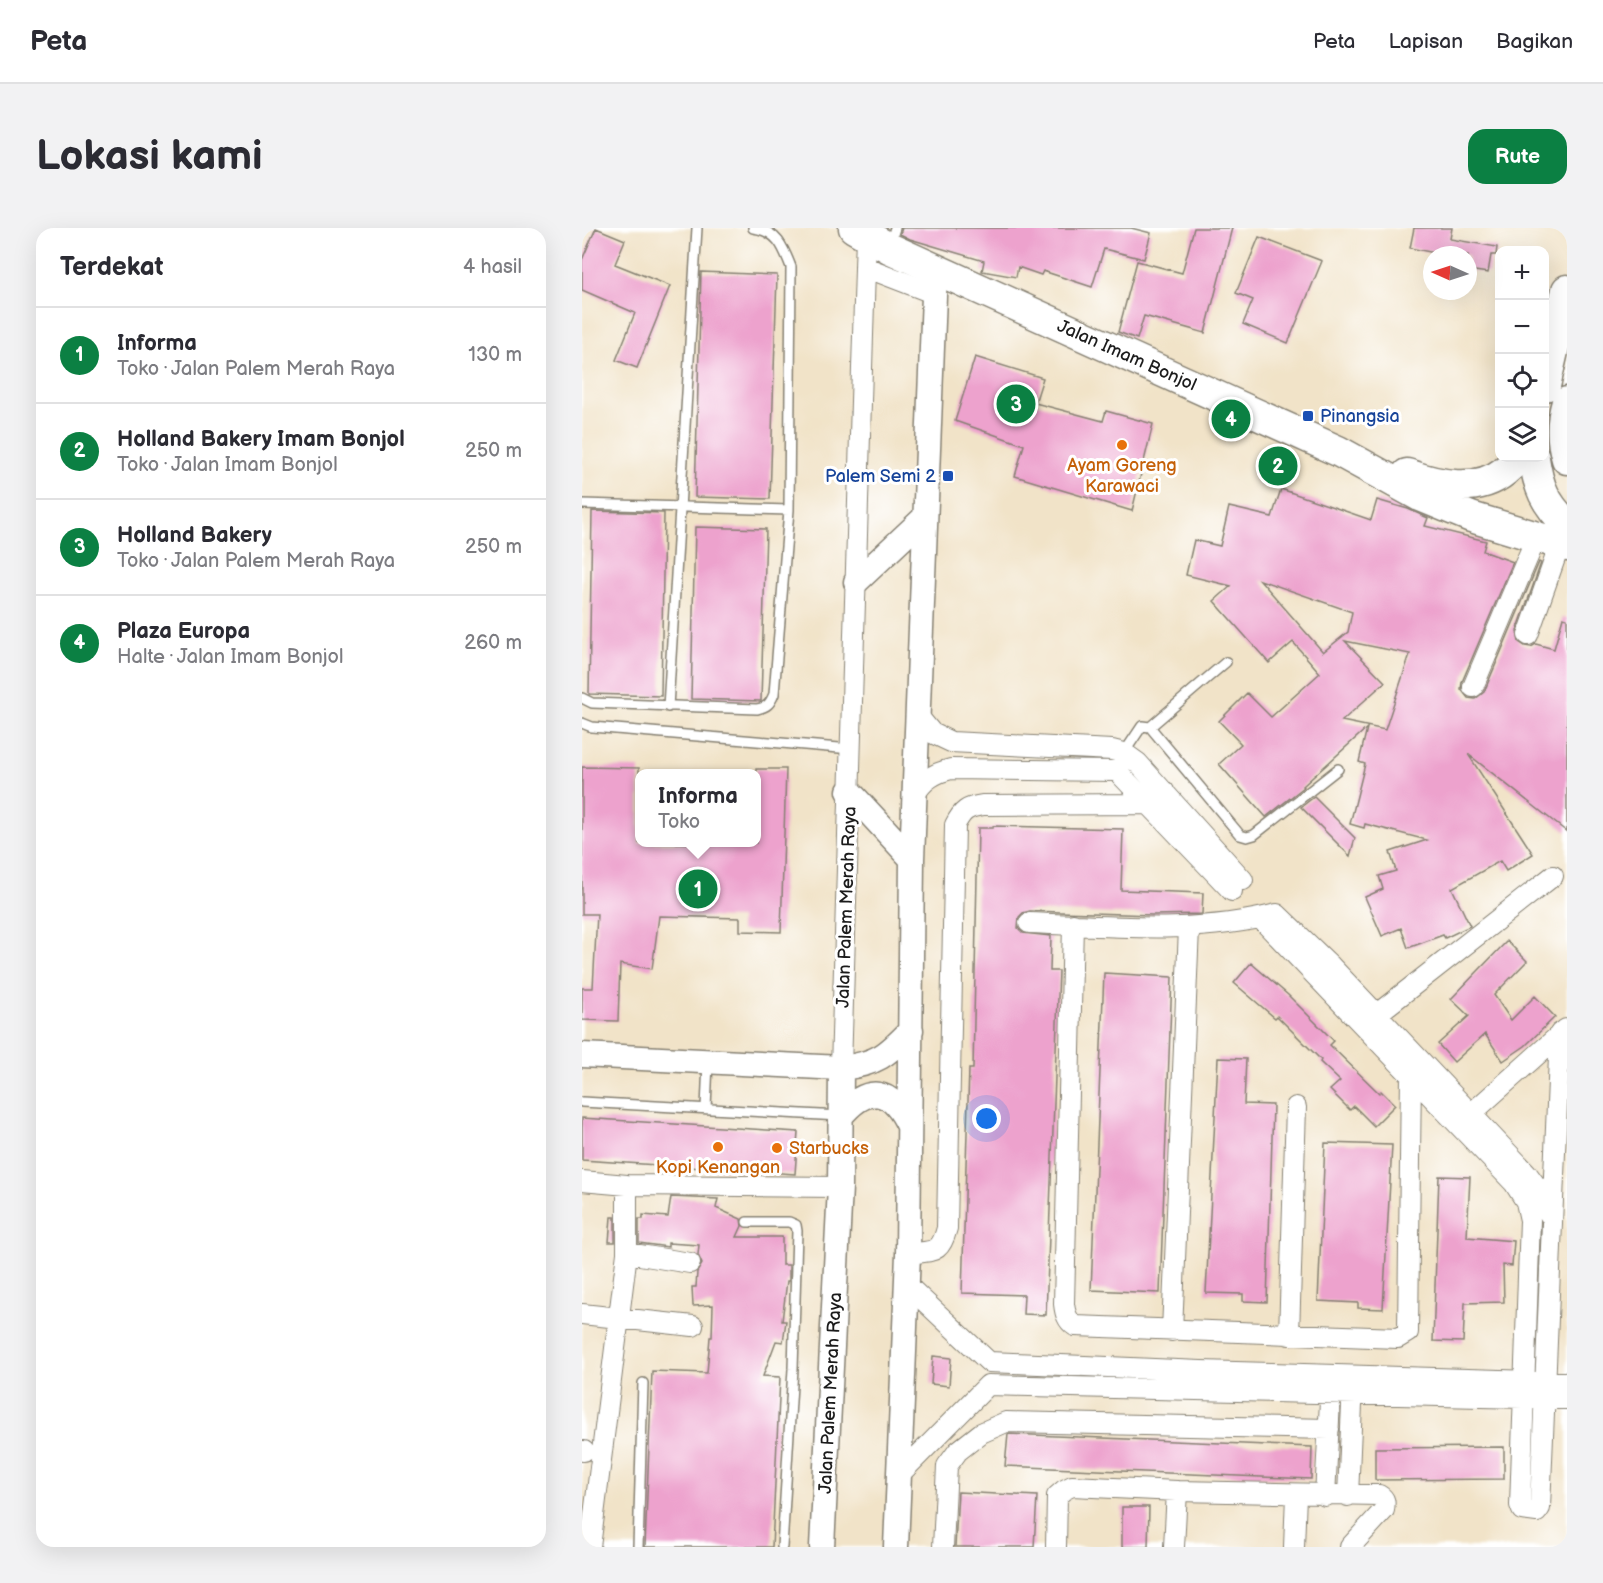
<!DOCTYPE html>
<html lang="id">
<meta charset="utf-8">
<style>
body{margin:0;font-family:"Balsamiq Sans",sans-serif;background:#f2f2f3;color:#2b2b33}
.controls{position:absolute;right:18px;top:18px;display:grid;overflow:hidden;border-radius:12px;box-shadow:0 6px 24px #0002}
.controls button{width:54px;height:54px;display:grid;place-items:center;padding:0;border:0;border-bottom:2px solid #e1e1e2;background:#fff;color:#2b2b33;font:30px sans-serif}
.compass{position:absolute;left:841px;top:18px;width:54px;height:54px;border-radius:50%;background:#fff;box-shadow:0 6px 24px #0002;rotate:273deg}
.you{position:absolute;left:405px;top:891px;width:21px;height:21px;margin:-15px;border:4px solid #fff;border-radius:50%;background:#1a73e8;box-shadow:0 0 0 9px #1a73e833}
.badge{display:grid;place-items:center;width:39px;height:39px;border-radius:50%;background:#0b8043;color:#fff;font-size:20px;font-weight:700}
.pin{position:absolute;translate:-50% -50%;border:3px solid #fff;box-shadow:0 2px 6px #0006}
.popup{position:absolute;left:53px;top:541px;width:126px;height:78px;box-sizing:border-box;display:grid;place-content:center;border-radius:12px;background:#fff;filter:drop-shadow(0 2px 4px #0005);font-size:20px;white-space:nowrap;color:#7c7c81}
.popup b{font-size:22px;color:#2b2b33}
.popup::after{content:'';position:absolute;left:50%;top:100%;margin-left:-12px;border:12px solid transparent;border-top-color:#fff}
.list{margin:0;padding:0;list-style:none}
h2{display:flex;justify-content:space-between;align-items:center;height:78px;margin:0;padding:0 24px;font-size:26px}
h2 small{font-size:20px;font-weight:400;color:#7c7c81}
.list li{display:grid;grid-template-columns:39px 1fr auto;gap:18px;align-items:center;box-sizing:border-box;height:96px;padding:0 24px;border-top:2px solid #e1e1e2}
.list b{display:block;font-size:22px;white-space:nowrap}
.list p{margin:0;font-size:20px;white-space:nowrap;color:#7c7c81}
.list em{font-size:20px;font-style:normal;color:#7c7c81}
.icon{flex:none;width:33px;height:33px;fill:none;stroke:currentColor;stroke-width:2;stroke-linecap:round;stroke-linejoin:round}
.map{position:relative;flex:none;width:985px;height:1319px;overflow:hidden;border-radius:18px}
header{display:flex;align-items:center;gap:36px;box-sizing:border-box;height:84px;padding:0 30px;background:#fff;border-bottom:2px solid #e1e1e2}
header strong{font-size:28px}
nav{display:flex;gap:33px;margin-inline-start:auto;font-size:21px}
.intro{display:flex;align-items:center;justify-content:space-between;box-sizing:border-box;height:144px;padding:0 36px}
h1{margin:0;font-size:42px}
.button{padding:15px 27px;border-radius:18px;background:#0b8043;color:#fff;font-size:21px;font-weight:700}
main{display:flex;gap:36px;padding:0 36px}
aside{flex:1;background:#fff;border-radius:18px;box-shadow:0 6px 24px #0002}
.map>svg:first-child{display:block}
.building{fill:#eda2cd;fill-rule:evenodd}
.lines{fill:none;stroke-linecap:round;stroke-linejoin:round}
.service-casing{stroke:#868072;stroke-width:12}
.minor-casing{stroke:#868072;stroke-width:22}
.tertiary-casing{stroke:#868072;stroke-width:27}
.primary-casing{stroke:#868072;stroke-width:33}
.service{stroke:#fff;stroke-width:9}
.minor{stroke:#fff;stroke-width:20}
.tertiary{stroke:#fff;stroke-width:24}
.primary{stroke:#fff;stroke-width:30}
.transit-dot{fill:#1a4fb4;stroke:#fff;stroke-width:2}
.food-dot{fill:#e8710a;stroke:#fff;stroke-width:2}
.labels{text-anchor:middle;stroke-width:6;stroke-linejoin:round;paint-order:stroke}
.street-label{font-size:18px;fill:#1c1c1c;stroke:#fff}
.transit-label{font-size:18px;fill:#164399;stroke:#fff;text-anchor:start}
.food-label{font-size:18px;fill:#c56008;stroke:#fff}
</style>
<header>
<strong>Peta</strong>
<nav><a>Peta</a><a>Lapisan</a><a>Bagikan</a></nav>
</header>
<div class="intro"><h1>Lokasi kami</h1><a class="button">Rute</a></div>
<main>
<aside>
<h2>Terdekat<small>4 hasil</small></h2>
<ul class="list">
<li><span class="badge">1</span><div><b>Informa</b><p>Toko · Jalan Palem Merah Raya</p></div><em>130 m</em></li>
<li><span class="badge">2</span><div><b>Holland Bakery Imam Bonjol</b><p>Toko · Jalan Imam Bonjol</p></div><em>250 m</em></li>
<li><span class="badge">3</span><div><b>Holland Bakery</b><p>Toko · Jalan Palem Merah Raya</p></div><em>250 m</em></li>
<li><span class="badge">4</span><div><b>Plaza Europa</b><p>Halte · Jalan Imam Bonjol</p></div><em>260 m</em></li>
</ul>
</aside>
<div class="map">
<svg width="985" height="1319" viewBox="0 0 985 1319">
<rect width="100%" height="100%" fill="#fff"/>
<filter id="ink" filterUnits="userSpaceOnUse"><feTurbulence type="fractalNoise" baseFrequency=".0167" numOctaves="2"/><feDisplacementMap in="SourceGraphic" scale="12" xChannelSelector="R" yChannelSelector="G"/><feConvolveMatrix kernelMatrix="1 2 1 2 8 2 1 2 1" color-interpolation-filters="sRGB"/></filter>
<filter id="wash" filterUnits="userSpaceOnUse"><feTurbulence type="fractalNoise" baseFrequency=".008" numOctaves="4" result="noise"/><feDisplacementMap in="SourceGraphic" scale="24" xChannelSelector="R" yChannelSelector="G"/><feGaussianBlur stdDeviation="1.35" result="paint"/><feColorMatrix in="noise" values="0 0 0 0 0 0 0 0 0 0 0 0 0 0 0 0 0 1.4 0 .05"/><feComposite in="paint" operator="in"/></filter>
<g filter="url(#wash)">
<rect width="100%" height="100%" fill="#f1e3c8"/>
<g id="blocks">
<path class="building" d="M 14,0 L 43,12 L 33,36 L 88,58 L 55,140 L 34,132 L 53,85 L 0,62 L 0,32 Z
M 320,0 L 549,0 L 569,5 L 562,31 L 522,21 L 510,59 L 461,43 L 459,47 L 436,39 L 434,49 L 400,43 L 402,33 L 328,11 L 318,6 Z
M 612,0 L 650,0 L 623,105 L 562,88 L 555,111 L 536,104 L 555,33 L 600,45 Z
M 832,0 L 870,0 L 868,11 L 915,19 L 914,27 L 909,27 L 906,45 L 886,42 L 886,27 L 863,27 L 828,20 Z
M 677,9 L 740,33 L 706,115 L 661,96 L 671,72 L 654,65 Z
M 119,44 L 195,47 L 188,271 L 113,269 Z
M 393,129 L 461,150 L 453,175 L 521,193 L 524,183 L 571,196 L 550,283 L 433,248 L 442,217 L 373,193 Z
M 699,261 L 789,292 L 795,272 L 826,281 L 846,290 L 843,298 L 904,313 L 901,323 L 931,334 L 880,454 L 879,461 L 886,470 L 893,471 L 902,464 L 957,334 L 959,335 L 935,403 L 937,414 L 943,418 L 949,419 L 954,416 L 972,421 L 981,389 L 985,390 L 985,604 L 886,526 L 951,626 L 924,643 L 918,633 L 870,660 L 888,698 L 863,710 L 861,707 L 826,720 L 819,700 L 800,708 L 783,669 L 801,661 L 797,648 L 814,643 L 808,624 L 845,612 L 783,596 L 782,600 L 768,596 L 783,536 L 777,534 L 785,500 L 721,558 L 722,559 L 684,589 L 637,536 L 659,516 L 637,493 L 665,465 L 689,489 L 738,445 L 711,414 L 687,435 L 632,373 L 649,358 L 604,347 L 612,312 L 638,318 L 647,279 L 690,289 ZM 678,352 L 770,384 L 766,404 L 741,424 ZM 763,413 L 828,426 L 803,502 L 760,493 L 803,454 Z
M 10,283 L 82,285 L 79,468 L 7,466 Z
M 113,299 L 184,301 L 179,473 L 109,471 Z
M 0,539 L 57,540 L 57,615 L 174,615 L 174,541 L 204,541 L 199,704 L 158,703 L 158,690 L 77,688 L 70,741 L 38,736 L 36,793 L 0,792 L 0,760 L 11,760 L 15,686 L 0,686 Z
M 732,569 L 773,610 L 768,628 L 719,579 Z
M 411,598 L 541,601 L 539,662 L 621,665 L 620,686 L 571,687 L 448,683 L 441,685 L 437,689 L 436,700 L 441,705 L 469,708 L 468,743 L 477,743 L 464,1087 L 441,1086 L 442,1067 L 380,1065 L 387,841 L 391,841 L 396,600 L 411,600 Z
M 925,713 L 945,733 L 912,767 L 929,792 L 953,768 L 973,789 L 943,818 L 921,833 L 903,806 L 872,834 L 856,816 L 887,788 L 869,771 Z
M 669,735 L 706,767 L 752,813 L 748,817 L 797,865 L 799,863 L 813,877 L 792,898 L 772,878 L 768,882 L 748,862 L 758,853 L 738,834 L 739,832 L 695,788 L 693,790 L 652,755 Z
M 522,745 L 590,749 L 578,1065 L 509,1062 Z
M 636,830 L 664,831 L 662,876 L 691,877 L 685,1074 L 661,1073 L 661,1066 L 624,1065 Z
M 0,890 L 216,904 L 213,946 L 0,932 Z
M 743,915 L 810,917 L 801,1081 L 776,1080 L 776,1075 L 736,1073 Z
M 857,948 L 888,949 L 885,1009 L 932,1013 L 930,1038 L 921,1037 L 922,1074 L 883,1075 L 881,1114 L 851,1113 Z
M 89,969 L 136,971 L 134,980 L 159,991 L 160,998 L 155,1009 L 200,1009 L 200,1037 L 207,1037 L 207,1053 L 205,1053 L 200,1093 L 204,1093 L 201,1114 L 194,1113 L 181,1148 L 198,1149 L 190,1319 L 63,1319 L 70,1143 L 125,1145 L 128,1109 L 130,1109 L 131,1077 L 111,1078 L 110,1059 L 114,1059 L 115,1044 L 120,1036 L 116,1027 L 117,1017 L 86,1015 L 86,1019 L 57,1015 L 57,991 L 61,991 L 61,987 L 86,989 Z
M 29,989 L 33,989 L 33,1014 L 27,1014 Z
M 351,1128 L 369,1130 L 367,1158 L 349,1156 Z
M 426,1206 L 730,1219 L 729,1251 L 423,1238 Z
M 922,1219 L 922,1251 L 793,1252 L 793,1220 Z
M 376,1264 L 455,1268 L 452,1319 L 373,1319 Z
M 540,1279 L 567,1279 L 566,1319 L 540,1319 Z"/>
</g>
</g>
<g filter="url(#ink)">
<use href="#blocks" fill-opacity="0" stroke="#868072" stroke-width="1.5"/>
<g class="lines">
<defs>
<path id="service" d="M 308,15 L 313,0
M 0,276 L 207,282
M 0,470 L 10,475 L 175,481 C 185,479 188,476 192,466 L 207,282 L 209,39 C 201,18 195,3 171,0
M 86,479 L 115,0
M 0,495 L 10,499 L 269,521
M 568,499 L 644,434
M 542,525 L 560,498 L 568,499 L 658,607 L 665,609 L 672,607 L 756,541
M 0,874 L 258,888
M 124,880 L 126,834
M 165,994 L 207,994 L 214,997 L 215,1003 L 211,1141 L 200,1319
M 56,1319 L 61,1155"/>
<path id="minor" d="M 283,39 L 353,66
M 946,407 L 978,316
M 891,459 L 954,310
M 336,488 L 350,505 L 369,514 L 530,522 L 542,525 L 556,535 L 661,652
M 333,566 C 342,552 352,545 369,541 L 535,543 L 650,663
M 678,690 L 932,955 L 944,974 L 948,992 L 938,1277 L 940,1282 L 955,1284 L 958,1280 L 978,805
M 447,695 C 529,698 614,707 695,686 L 749,738 L 944,944 L 958,963 L 967,986
M 491,696 L 482,1076 C 483,1085 485,1093 493,1098 L 816,1110 L 826,1104 L 829,846 L 838,832
M 795,786 L 971,648
M 259,840 L 284,7
M 881,893 L 984,801
M 0,953 L 45,957 L 258,959
M 45,1025 L 108,1035
M 326,1026 C 351,1022 358,1027 365,1000 L 373,597 C 380,583 385,579 401,577 L 568,576 L 582,563
M 324,1056 L 407,1134 L 619,1143 L 985,1154
M 0,1086 L 111,1098
M 590,1103 L 607,700
M 707,1107 L 714,879
M 0,1223 L 2,1223
M 316,1248 L 406,1157 L 985,1171
M 743,1268 L 749,1154
M 766,1268 L 771,1153
M 8,1319 L 45,1025 L 45,957
M 361,1319 L 365,1238 L 376,1223 L 399,1205 L 424,1194 L 747,1201
M 474,1319 L 475,1268 L 482,1262 L 490,1258 L 595,1263 L 797,1267 C 804,1271 803,1275 802,1282 L 768,1319
M 592,1319 L 595,1263
M 712,1319 L 714,1267"/>
<path id="tertiary" d="M 274,354 L 343,289
M 267,563 L 330,631
M 0,827 L 259,840 C 295,836 305,827 329,802
M 259,888 C 286,856 309,860 327,898
M 240,1319 L 258,959 L 259,840
M 314,1319 L 326,1026 L 330,631 L 353,42"/>
<path id="primary" d="M 272,0 L 307,20 L 756,223 L 838,268 L 889,289 L 985,318
M 963,158 L 985,62
M 985,174 C 979,194 979,212 985,231
M 952,230 C 956,258 963,276 985,296
M 825,246 C 856,257 895,266 923,243 C 928,238 933,235 936,230"/>
</defs>
<use href="#service" class="service-casing"/>
<use href="#minor" class="minor-casing"/>
<use href="#tertiary" class="tertiary-casing"/>
<use href="#primary" class="primary-casing"/>
<use href="#service" class="service"/>
<use href="#minor" class="minor"/>
<use href="#tertiary" class="tertiary"/>
<use href="#primary" class="primary"/>
</g>
</g>
<g class="transit-dot">
<rect x="720" y="182" width="12" height="12" rx="3"/>
<rect x="360" y="242" width="12" height="12" rx="3"/>
</g>
<g class="food-dot">
<circle cx="540" cy="217" r="6"/>
<circle cx="136" cy="919" r="6"/>
<circle cx="195" cy="920" r="6"/>
</g>
<g class="labels">
<g class="street-label">
<text transform="translate(545 127) rotate(24)" y="6">Jalan Imam Bonjol</text>
<text transform="translate(264 679) rotate(-88)" y="6">Jalan Palem Merah Raya</text>
<text transform="translate(248 1165) rotate(-87)" y="6">Jalan Palem Merah Raya</text>
</g>
<g class="transit-label">
<text x="738" y="194">Pinangsia</text>
<text x="354" y="254" text-anchor="end">Palem Semi 2</text>
</g>
<g class="food-label">
<text x="540" y="243">Ayam Goreng<tspan x="540" dy="21">Karawaci</tspan></text>
<text x="207" y="926" text-anchor="start">Starbucks</text>
<text x="136" y="945">Kopi Kenangan</text>
</g>
</g>
</svg>
<div class="controls">
<button>+</button>
<button>−</button>
<button><svg class="icon" aria-label="locate" viewBox="0 0 24 24"><circle cx="12" cy="12" r="6"/><path d="M12 2v4M12 18v4M2 12h4M18 12h4"/></svg></button>
<button><svg class="icon" aria-label="layers" viewBox="0 0 24 24"><path d="M12 4l9 5-9 5-9-5zM3 14l9 5 9-5"/></svg></button>
</div>
<svg class="compass" viewBox="-18 -18 36 36"><path d="M0-13l5 13h-10z" fill="#e53935"/><path d="M0 13l5-13h-10z" fill="#7c7c81"/></svg>
<div class="you"></div>
<div class="pin badge" style="left:116px;top:661px">1</div>
<div class="popup"><b>Informa</b>Toko</div>
<div class="pin badge" style="left:696px;top:238px">2</div>
<div class="pin badge" style="left:434px;top:176px">3</div>
<div class="pin badge" style="left:649px;top:191px">4</div>
</div>
</main>
